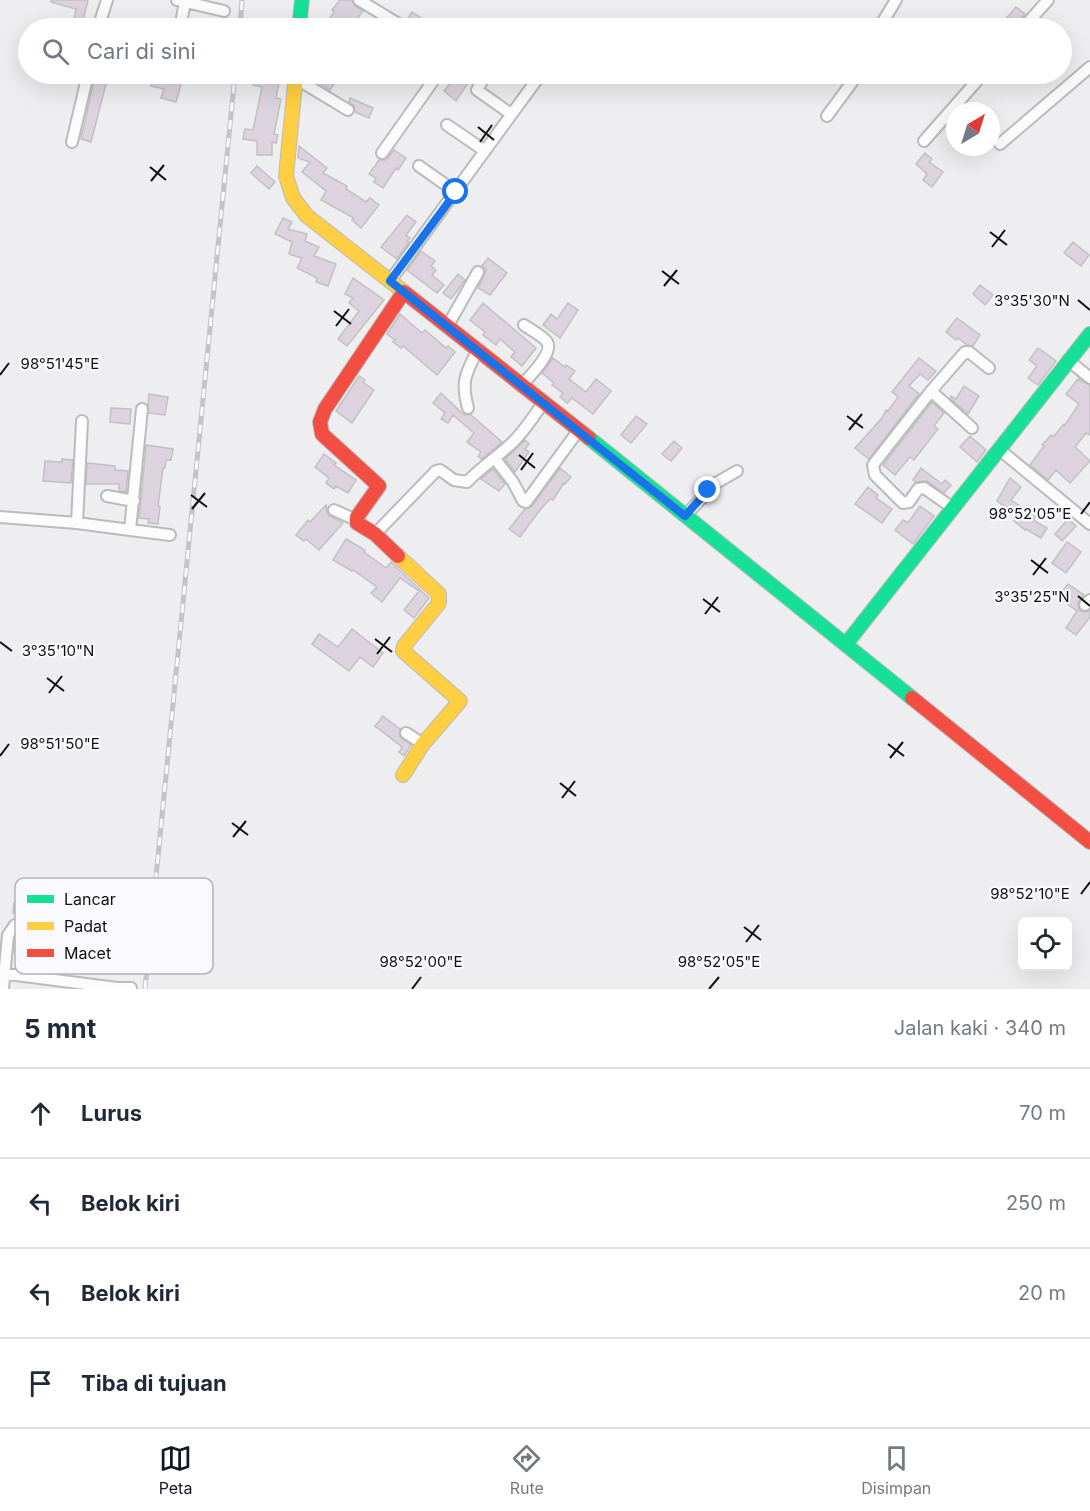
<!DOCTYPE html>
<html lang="id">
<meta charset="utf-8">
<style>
body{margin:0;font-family:Inter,sans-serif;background:#f2f2f3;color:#1f2937}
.controls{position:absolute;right:18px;bottom:18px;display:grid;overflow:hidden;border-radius:9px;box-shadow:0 6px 24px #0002}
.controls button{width:54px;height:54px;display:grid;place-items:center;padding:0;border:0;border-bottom:2px solid #e0e1e3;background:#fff;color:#1f2937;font:30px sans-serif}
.compass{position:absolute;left:946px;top:102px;width:54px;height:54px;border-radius:50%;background:#fff;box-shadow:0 6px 24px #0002;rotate:38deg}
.stop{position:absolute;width:18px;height:18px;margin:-14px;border:4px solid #1a73e8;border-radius:50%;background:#fff}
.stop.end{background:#1a73e8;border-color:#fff;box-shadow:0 2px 6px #0008}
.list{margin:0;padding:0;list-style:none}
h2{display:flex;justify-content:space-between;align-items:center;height:78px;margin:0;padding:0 24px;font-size:26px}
h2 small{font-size:20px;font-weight:400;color:#747a83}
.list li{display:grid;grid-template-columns:39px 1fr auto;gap:18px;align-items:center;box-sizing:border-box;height:90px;padding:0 24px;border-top:2px solid #e0e1e3}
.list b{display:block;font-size:22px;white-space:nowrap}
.list em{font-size:20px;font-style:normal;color:#747a83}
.icon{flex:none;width:33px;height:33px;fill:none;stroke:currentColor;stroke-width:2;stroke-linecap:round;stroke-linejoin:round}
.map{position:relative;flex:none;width:1090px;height:989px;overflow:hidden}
.search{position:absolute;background:#fff;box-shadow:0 6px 24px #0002;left:18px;right:18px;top:18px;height:66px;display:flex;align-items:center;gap:15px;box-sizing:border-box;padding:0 21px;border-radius:33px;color:#747a83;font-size:22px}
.sheet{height:438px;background:#fff}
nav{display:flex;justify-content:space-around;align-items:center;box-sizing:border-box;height:84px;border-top:2px solid #e0e1e3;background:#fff;font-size:16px;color:#747a83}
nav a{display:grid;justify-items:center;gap:3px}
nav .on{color:#111827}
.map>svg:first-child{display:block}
.building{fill:#ddd3de;stroke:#c1c0c2;stroke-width:1.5}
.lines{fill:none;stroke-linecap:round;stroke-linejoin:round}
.street-casing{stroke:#bbbbbd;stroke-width:14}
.fast-casing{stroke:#bbbbbd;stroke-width:16}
.slow-casing{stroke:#bbbbbd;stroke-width:16}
.jam-casing{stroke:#bbbbbd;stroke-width:16}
.street{stroke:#fcfcfd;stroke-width:10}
.fast{stroke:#16e098;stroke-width:14}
.slow{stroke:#ffcf43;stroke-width:14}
.jam{stroke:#f24e42;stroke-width:14}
.rail-casing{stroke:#c4c4c6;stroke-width:5}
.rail{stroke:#fafafe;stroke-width:3;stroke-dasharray:9;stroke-linecap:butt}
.route{stroke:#1a73e8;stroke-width:8}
.ticks{fill:none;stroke:#101011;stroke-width:2}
.key{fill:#fafafe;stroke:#b4b4b7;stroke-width:1.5}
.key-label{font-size:16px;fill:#101011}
.ticks-label{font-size:15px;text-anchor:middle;fill:#101011;stroke:#fafafe;stroke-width:4.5;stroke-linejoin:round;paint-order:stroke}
</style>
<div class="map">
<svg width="1090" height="989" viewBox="0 0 1090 989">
<rect width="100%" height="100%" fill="#eeedf0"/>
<path class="building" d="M 51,0 L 88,0 L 81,28 L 72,28 L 76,9 L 51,2 Z
M 340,0 L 352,0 L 355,6 L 363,11 L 350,28 L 323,28 L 334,12 L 332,10 Z
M 1016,7 L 1025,14 L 1017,23 L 1016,28 L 1013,28 L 1004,21 Z
M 412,12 L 436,28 L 419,28 L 407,20 Z
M 154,74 L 184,74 L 176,102 L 161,98 L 164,89 L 151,86 Z
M 255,74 L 280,78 L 276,98 L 281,99 L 274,134 L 278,135 L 276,143 L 272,142 L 272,155 L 257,155 L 257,141 L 243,139 L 245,129 L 253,130 L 262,87 L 253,85 Z
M 306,74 L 326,74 L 336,81 L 330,90 Z
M 458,74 L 467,74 L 472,77 L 456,101 L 444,91 Z
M 95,76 L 107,80 L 91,142 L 81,139 Z
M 350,98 L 373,108 L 369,118 L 355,112 L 354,106 L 349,102 Z
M 299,146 L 327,168 L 323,173 L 347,186 L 346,189 L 366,202 L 370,198 L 379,205 L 361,228 L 352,220 L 354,218 L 321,200 L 326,191 L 302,172 L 310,162 L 298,158 Z
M 394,150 L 406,158 L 398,170 L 396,168 L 383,188 L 374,182 L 376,178 L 369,174 L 379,160 L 386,160 Z
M 925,153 L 932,159 L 929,162 L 943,172 L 932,187 L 923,180 L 927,174 L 916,164 Z
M 257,166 L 275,182 L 269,189 L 251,173 Z
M 407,215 L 416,222 L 406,235 L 410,238 L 407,241 L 409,242 L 397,259 L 381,247 Z
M 283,218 L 292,222 L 288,229 L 307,234 L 305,241 L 319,247 L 314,256 L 336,264 L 328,286 L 316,282 L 317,278 L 297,268 L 302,258 L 289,254 L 292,242 L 275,234 Z
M 1073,242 L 1089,255 L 1081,266 L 1064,253 Z
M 421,251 L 435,261 L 431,266 L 436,270 L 432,275 L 444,285 L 437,293 L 407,270 Z
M 488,258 L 507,273 L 490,295 L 478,288 L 485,273 L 486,269 L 482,266 Z
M 458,274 L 465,280 L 451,299 L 443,293 Z
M 353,278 L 384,300 L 347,346 L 338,339 L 359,311 L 349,303 L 353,298 L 345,294 Z
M 980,285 L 993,295 L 985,305 L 973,294 Z
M 483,303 L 536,348 L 522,366 L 511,357 L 515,352 L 500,339 L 496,345 L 483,335 L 485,332 L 470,320 Z
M 568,303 L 578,310 L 560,338 L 543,325 L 551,314 L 557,319 Z
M 400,314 L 422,333 L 425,330 L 446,348 L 448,346 L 455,352 L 437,375 L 403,346 L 401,348 L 393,342 L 395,340 L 387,334 Z
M 957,318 L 980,335 L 973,346 L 967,345 L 958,338 L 956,340 L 946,332 Z
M 1038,348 L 1056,361 L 1038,385 L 1028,378 L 1037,366 L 1029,360 Z
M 553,358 L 565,367 L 566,365 L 575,371 L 569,379 L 586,392 L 596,379 L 611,391 L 593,414 L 572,398 L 567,403 L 560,397 L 563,393 L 552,385 L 554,383 L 542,373 Z
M 919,358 L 936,371 L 928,380 L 920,374 L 909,386 L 919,394 L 869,459 L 855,448 L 882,418 L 886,410 L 888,411 L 898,397 L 892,392 Z
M 359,376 L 365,380 L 363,382 L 374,390 L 352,423 L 336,411 Z
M 1078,379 L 1090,385 L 1090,435 L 1086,433 L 1075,447 L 1090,461 L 1070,483 L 1056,470 L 1048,480 L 1030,465 L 1044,446 L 1042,445 L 1051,435 L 1053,437 L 1064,424 L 1065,425 L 1079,404 L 1066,394 Z
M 964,386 L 979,396 L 968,414 L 950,398 L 951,396 L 956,399 Z
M 441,393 L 463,414 L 471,415 L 502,442 L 482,459 L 478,456 L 481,452 L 467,442 L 474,433 L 453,415 L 448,423 L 441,419 L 445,413 L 433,403 Z
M 149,394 L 168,397 L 165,415 L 149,413 L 148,404 Z
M 932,402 L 944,413 L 934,426 L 938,429 L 914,460 L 910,457 L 895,475 L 883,465 Z
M 111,408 L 131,409 L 130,424 L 110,422 Z
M 636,416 L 647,424 L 631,443 L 621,435 Z
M 970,436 L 986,450 L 977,462 L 960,447 Z
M 525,440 L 529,444 L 525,449 L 529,452 L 515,472 L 505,459 Z
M 674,441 L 682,448 L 671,461 L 662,454 Z
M 146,445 L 173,449 L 171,460 L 166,460 L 165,468 L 163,468 L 158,506 L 160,507 L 158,524 L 148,523 L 149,519 L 139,518 Z
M 324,454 L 336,463 L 334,465 L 356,480 L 348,493 L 336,486 L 334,489 L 326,483 L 329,478 L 315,467 Z
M 62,459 L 73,460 L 71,483 L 43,481 L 45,461 L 62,462 Z
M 87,463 L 115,466 L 115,470 L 128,471 L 126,492 L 119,491 L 119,484 L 86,484 Z
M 560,468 L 571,477 L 565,484 L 564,483 L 553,500 L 550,499 L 540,510 L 520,537 L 509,529 L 525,509 L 532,506 Z
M 921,468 L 942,484 L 945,480 L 951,485 L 944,493 L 927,481 L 915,482 L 913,480 Z
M 493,469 L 505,484 L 499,491 L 481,479 Z
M 1010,478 L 1021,487 L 1011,500 L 1024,509 L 1027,506 L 1037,515 L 1033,520 L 1047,528 L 1041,538 L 1026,529 L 1025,530 L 1014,521 L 1018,516 L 997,501 Z
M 868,487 L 878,495 L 876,498 L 892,509 L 882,523 L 855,504 Z
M 326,505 L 328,515 L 343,523 L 319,550 L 306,539 L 304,541 L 296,535 L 308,520 L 310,522 Z
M 920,506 L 934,516 L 913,544 L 895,530 L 903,520 L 908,523 Z
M 1068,519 L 1076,526 L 1062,541 L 1055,534 Z
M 346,539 L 365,550 L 364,552 L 386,568 L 391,562 L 429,598 L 414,618 L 404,610 L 419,591 L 400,578 L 382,602 L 371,593 L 377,587 L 353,570 L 352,571 L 333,560 Z
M 1067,542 L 1081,552 L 1066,573 L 1052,563 Z
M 1068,584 L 1084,595 L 1078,603 L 1079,610 L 1084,612 L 1090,611 L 1090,617 L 1076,635 L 1066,628 L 1077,611 L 1058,597 Z
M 352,629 L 383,653 L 373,667 L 360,657 L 349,671 L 312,644 L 319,634 L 338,647 Z
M 383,716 L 400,729 L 400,737 L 411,745 L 404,756 L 399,752 L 402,747 L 375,726 Z
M 52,900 L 67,902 L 65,934 L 87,936 L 86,957 L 65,955 L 65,958 L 55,957 L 54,961 L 39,959 L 39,956 L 14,953 L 16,937 L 24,938 L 24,932 L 31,930 L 33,924 L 32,919 L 24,917 L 24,914 L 13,913 L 14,903 L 35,905 L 35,916 L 50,916 Z"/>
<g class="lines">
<defs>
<path id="street" d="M 177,0 L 224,11
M 359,0 L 405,28
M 98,28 L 107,0
M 180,28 L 185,2
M 879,28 L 896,0
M 1023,28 L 1048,0
M 486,74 L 477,90 L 511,114
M 295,78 L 348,110
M 827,116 L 858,74
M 447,125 L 485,151
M 924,141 L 983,74
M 72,142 L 88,74
M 1000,144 L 1090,67
M 382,153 L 438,74
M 419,166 L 456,192
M 390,281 L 541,74
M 447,327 L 478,272
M 1068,360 L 1090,378
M 521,386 C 528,378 554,353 547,342 C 543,336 531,330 524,325
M 931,391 L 972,428
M 468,408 C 461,382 465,375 477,351
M 1000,450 L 1090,524
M 495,459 L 513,482 L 523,501 L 526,502 L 578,431
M 107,496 L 134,501
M 953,508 L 924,488 L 918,489 L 909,502 L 903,503 L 875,475 L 873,465 L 931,391 L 965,352 L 969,352 L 989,368
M 334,510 L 356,520
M 685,516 L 716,483 L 737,471
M 0,517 L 77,523 L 130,530 L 142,409
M 77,523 L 82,421
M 130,530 L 170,535
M 375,534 L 436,471 L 440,470 L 454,480 L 467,482 C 481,467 499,456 514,441 C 525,430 534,416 543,403
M 1085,605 L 1090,600
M 406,733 L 423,744
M 0,973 L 117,988 L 131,988
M 3,989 L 8,935 L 15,925 L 26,924"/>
<path id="fast" d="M 299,28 L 302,0
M 589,438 L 912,698
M 846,644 L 1090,334"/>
<path id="slow" d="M 296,74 L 286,176 L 293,198 L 307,216 L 404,292
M 398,556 L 439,594 L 439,603 L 404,646 L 403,651 L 460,701 L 423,744 L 403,775"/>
<path id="jam" d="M 404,292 L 589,438
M 398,556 L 375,534 L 357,523 L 357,517 L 379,486 L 322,434 L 320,422 L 325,409 L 403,293
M 912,698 L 1090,842"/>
</defs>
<use href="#street" class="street-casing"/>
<use href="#fast" class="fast-casing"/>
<use href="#slow" class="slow-casing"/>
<use href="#jam" class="jam-casing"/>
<use href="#street" class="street"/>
<use href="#fast" class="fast"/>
<use href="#slow" class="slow"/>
<use href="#jam" class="jam"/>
<defs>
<path id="rail" d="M 240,28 L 242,0
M 145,989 L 235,74"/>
</defs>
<use href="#rail" class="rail-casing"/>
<use href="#rail" class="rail"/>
</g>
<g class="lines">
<path class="route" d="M 456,192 L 390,281 L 685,516 L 708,490"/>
</g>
<path class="ticks" d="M 478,127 L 494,140M 480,142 L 492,125M 150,167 L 166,180M 151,181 L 164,165M 990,232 L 1007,245M 992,247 L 1005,230M 662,271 L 679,284M 664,286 L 677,270M 1078,300 L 1090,310M 334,311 L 351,324M 336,326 L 349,309M 0,375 L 9,363M 847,416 L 863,428M 849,430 L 862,414M 519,455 L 535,468M 521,470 L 533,453M 191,495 L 207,507M 192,509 L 205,493M 1081,514 L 1090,502M 1031,560 L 1048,573M 1033,575 L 1046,558M 1078,596 L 1090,606M 703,599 L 720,612M 705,614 L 718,597M 375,639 L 392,652M 0,642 L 12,651M 377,654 L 390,637M 47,678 L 64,691M 49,693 L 62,676M 888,744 L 904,756M 0,756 L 9,744M 890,758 L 903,742M 560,783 L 576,796M 562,798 L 575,781M 232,823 L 248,835M 233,837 L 246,821M 1081,894 L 1090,882M 744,927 L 761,940M 746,942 L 759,925M 412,989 L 421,977M 709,989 L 719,977"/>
<rect x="15" y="878" width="198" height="96" rx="9" class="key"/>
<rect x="27" y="895" width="27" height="8" fill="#16e098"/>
<rect x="27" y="922" width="27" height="8" fill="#ffcf43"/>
<rect x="27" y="949" width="27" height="8" fill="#f24e42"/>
<g class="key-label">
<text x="64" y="905">Lancar</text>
<text x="64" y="932">Padat</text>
<text x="64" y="959">Macet</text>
</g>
<g class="ticks-label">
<text x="1032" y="306">3°35'30"N</text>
<text x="60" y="369">98°51'45"E</text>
<text x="1030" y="519">98°52'05"E</text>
<text x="1032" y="602">3°35'25"N</text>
<text x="58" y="656">3°35'10"N</text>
<text x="60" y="749">98°51'50"E</text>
<text x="1030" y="899">98°52'10"E</text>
<text x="421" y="967">98°52'00"E</text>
<text x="719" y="967">98°52'05"E</text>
</g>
</svg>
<div class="controls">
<button><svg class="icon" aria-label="locate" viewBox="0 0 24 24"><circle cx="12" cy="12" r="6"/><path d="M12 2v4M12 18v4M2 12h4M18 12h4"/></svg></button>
</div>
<svg class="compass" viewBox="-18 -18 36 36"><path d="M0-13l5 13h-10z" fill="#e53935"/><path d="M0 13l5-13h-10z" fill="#747a83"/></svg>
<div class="stop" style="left:456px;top:192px"></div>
<div class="stop end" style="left:708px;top:490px"></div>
<div class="search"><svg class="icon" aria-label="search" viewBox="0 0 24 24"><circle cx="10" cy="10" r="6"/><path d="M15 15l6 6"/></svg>Cari di sini</div>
</div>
<section class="sheet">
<h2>5 mnt<small>Jalan kaki · 340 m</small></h2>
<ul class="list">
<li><svg class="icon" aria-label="ahead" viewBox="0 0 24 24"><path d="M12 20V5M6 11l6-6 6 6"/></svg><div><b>Lurus</b></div><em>70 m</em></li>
<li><svg class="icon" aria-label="left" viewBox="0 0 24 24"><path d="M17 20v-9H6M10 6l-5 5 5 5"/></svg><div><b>Belok kiri</b></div><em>250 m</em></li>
<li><svg class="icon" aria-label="left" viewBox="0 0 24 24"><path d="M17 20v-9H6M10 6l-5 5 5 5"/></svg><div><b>Belok kiri</b></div><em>20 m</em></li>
<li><svg class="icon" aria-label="arrive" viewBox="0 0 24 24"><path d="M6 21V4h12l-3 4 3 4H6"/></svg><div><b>Tiba di tujuan</b></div></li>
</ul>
</section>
<nav>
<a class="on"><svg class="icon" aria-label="map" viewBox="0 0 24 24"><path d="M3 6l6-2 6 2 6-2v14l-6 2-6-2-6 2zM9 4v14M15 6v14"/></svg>Peta</a>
<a><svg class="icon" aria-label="directions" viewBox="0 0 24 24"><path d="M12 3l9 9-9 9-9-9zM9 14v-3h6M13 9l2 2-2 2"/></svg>Rute</a>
<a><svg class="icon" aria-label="saved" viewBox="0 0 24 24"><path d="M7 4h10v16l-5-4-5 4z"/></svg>Disimpan</a>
</nav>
